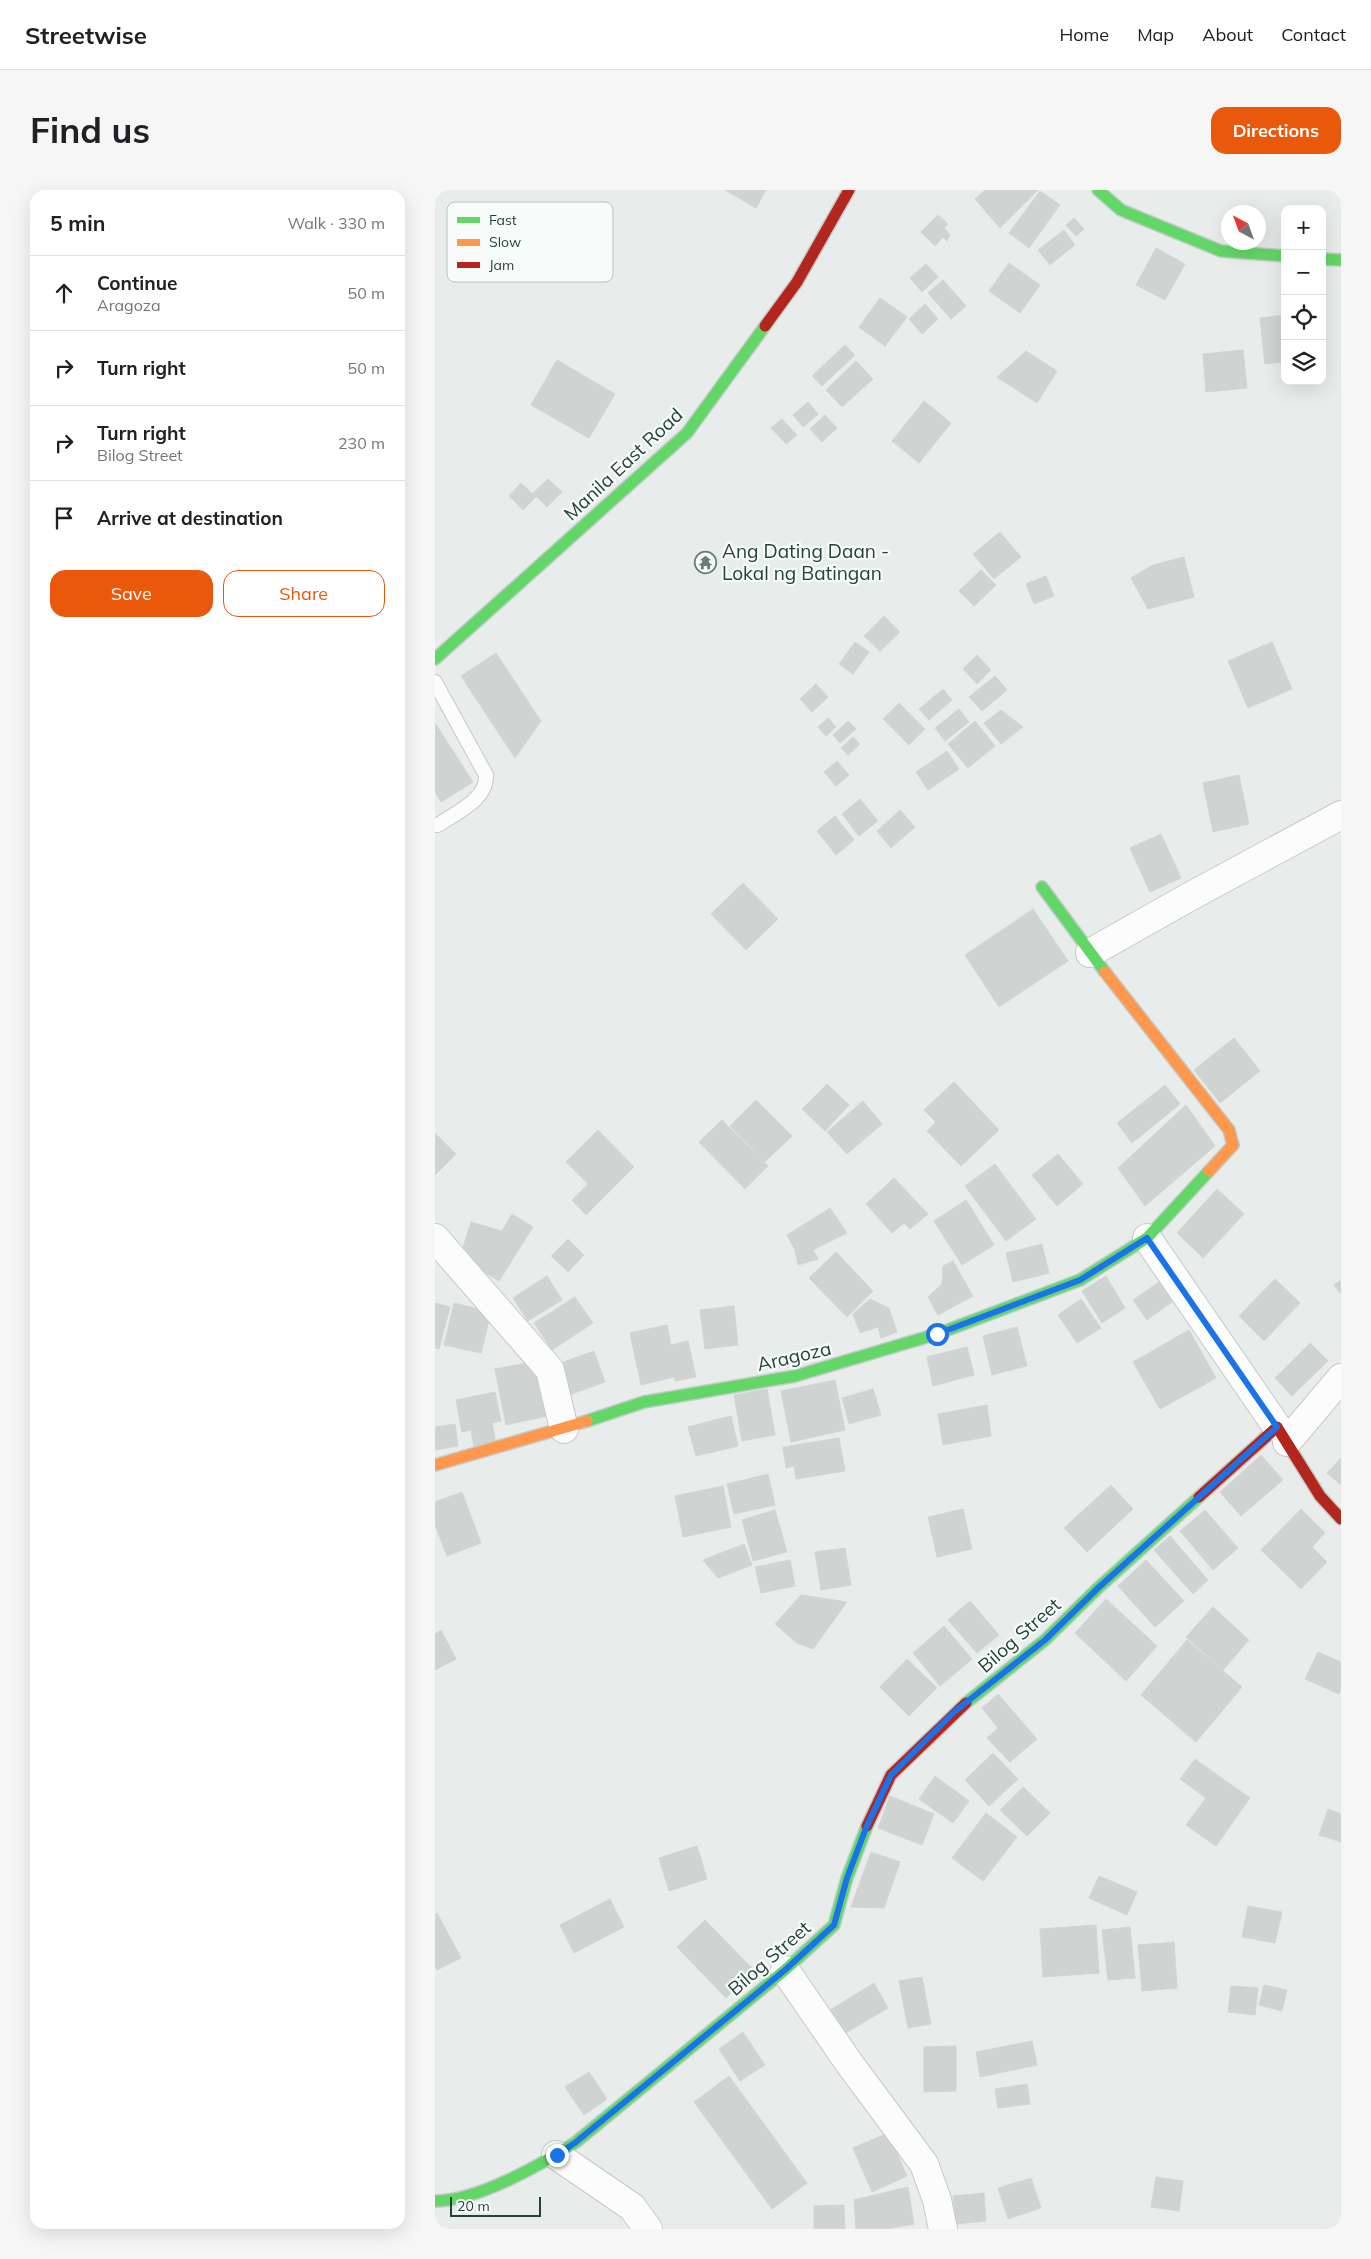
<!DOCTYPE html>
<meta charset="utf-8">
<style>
body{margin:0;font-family:Mulish,sans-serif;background:#f6f6f6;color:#202124}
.controls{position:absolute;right:15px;top:15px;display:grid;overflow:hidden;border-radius:10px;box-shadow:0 5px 20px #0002}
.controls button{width:45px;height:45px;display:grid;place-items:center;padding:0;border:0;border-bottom:1px solid #e0e0e0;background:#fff;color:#202124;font:25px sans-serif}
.compass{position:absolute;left:786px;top:15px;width:45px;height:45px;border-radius:50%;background:#fff;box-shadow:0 5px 20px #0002;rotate:319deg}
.scale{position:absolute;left:15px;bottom:12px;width:91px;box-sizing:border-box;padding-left:5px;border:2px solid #24423a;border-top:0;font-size:14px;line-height:18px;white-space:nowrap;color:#24423a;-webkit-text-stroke:4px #f7fbf9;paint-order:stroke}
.stop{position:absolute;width:15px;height:15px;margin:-11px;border:4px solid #1a73e8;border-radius:50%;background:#fff}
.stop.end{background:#1a73e8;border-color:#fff;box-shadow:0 1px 5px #0008}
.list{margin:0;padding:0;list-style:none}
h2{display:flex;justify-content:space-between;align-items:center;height:65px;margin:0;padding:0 20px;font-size:21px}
h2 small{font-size:16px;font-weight:400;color:#757577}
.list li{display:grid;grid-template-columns:32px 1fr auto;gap:15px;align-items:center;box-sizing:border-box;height:75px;padding:0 20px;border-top:1px solid #e0e0e0}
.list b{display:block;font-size:19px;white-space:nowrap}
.list p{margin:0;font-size:16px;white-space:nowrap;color:#757577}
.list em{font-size:16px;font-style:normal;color:#757577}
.actions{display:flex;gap:10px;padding:15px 20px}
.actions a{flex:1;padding:11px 0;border:1px solid #ea580c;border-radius:15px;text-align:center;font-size:18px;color:#ea580c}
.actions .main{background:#ea580c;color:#fff}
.icon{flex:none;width:28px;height:28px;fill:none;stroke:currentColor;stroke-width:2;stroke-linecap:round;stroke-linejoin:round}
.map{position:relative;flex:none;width:906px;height:2039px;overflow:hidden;border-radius:15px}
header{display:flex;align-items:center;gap:30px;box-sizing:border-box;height:70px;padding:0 25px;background:#fff;border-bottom:1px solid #e0e0e0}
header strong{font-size:24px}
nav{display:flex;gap:28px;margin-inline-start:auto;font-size:18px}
.intro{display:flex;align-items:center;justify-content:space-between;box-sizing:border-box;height:120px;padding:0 30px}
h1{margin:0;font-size:35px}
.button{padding:12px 22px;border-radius:15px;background:#ea580c;color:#fff;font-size:18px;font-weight:700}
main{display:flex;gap:30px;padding:0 30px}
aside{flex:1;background:#fff;border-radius:15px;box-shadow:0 5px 20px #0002}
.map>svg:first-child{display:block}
.building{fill:#cfd4d2;stroke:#d1d6d4}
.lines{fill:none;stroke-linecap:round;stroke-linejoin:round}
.lane-casing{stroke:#c5cac8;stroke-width:16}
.street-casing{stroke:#c5cac8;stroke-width:30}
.fast-casing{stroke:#c3cbc8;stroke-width:14}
.slow-casing{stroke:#c3cbc8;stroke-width:14}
.jam-casing{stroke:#c3cbc8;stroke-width:14}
.lane{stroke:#fcfcfc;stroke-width:14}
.street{stroke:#fcfcfc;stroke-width:28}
.fast{stroke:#63d668;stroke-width:11}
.slow{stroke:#ff974d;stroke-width:11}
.jam{stroke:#b3261e;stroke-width:11}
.route{stroke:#1a73e8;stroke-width:6}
.labels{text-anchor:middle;stroke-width:4.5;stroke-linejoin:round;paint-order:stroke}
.street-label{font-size:19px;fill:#24423a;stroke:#f7fbf9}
.poi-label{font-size:19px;fill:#24423a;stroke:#f7fbf9;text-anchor:start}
.key{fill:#f7fbf9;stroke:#b8c4c0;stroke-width:1}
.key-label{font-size:14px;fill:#24423a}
</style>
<header>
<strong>Streetwise</strong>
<nav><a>Home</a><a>Map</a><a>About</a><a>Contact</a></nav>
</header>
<div class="intro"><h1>Find us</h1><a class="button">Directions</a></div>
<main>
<aside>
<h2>5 min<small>Walk · 330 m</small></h2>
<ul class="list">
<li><svg class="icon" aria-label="ahead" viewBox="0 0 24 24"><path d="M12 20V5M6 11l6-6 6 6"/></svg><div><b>Continue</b><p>Aragoza</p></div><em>50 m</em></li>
<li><svg class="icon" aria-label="right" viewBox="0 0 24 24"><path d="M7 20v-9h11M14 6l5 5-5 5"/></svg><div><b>Turn right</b></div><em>50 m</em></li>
<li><svg class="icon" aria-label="right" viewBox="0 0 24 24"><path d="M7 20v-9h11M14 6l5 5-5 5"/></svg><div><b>Turn right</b><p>Bilog Street</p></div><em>230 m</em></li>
<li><svg class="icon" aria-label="arrive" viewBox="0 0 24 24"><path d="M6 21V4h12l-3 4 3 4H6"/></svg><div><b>Arrive at destination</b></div></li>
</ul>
<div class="actions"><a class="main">Save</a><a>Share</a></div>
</aside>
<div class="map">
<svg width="906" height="2039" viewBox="0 0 906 2039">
<rect width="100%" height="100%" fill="#e8edeb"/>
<path class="building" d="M 290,0 L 331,0 L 321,18 Z
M 550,0 L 603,0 L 565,38 L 540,9 Z
M 605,1 L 625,15 L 594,58 L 574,43 Z
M 503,25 L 513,34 L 509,38 L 515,45 L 512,51 L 508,47 L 500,56 L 486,42 Z
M 639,28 L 649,39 L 641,46 L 631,35 Z
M 629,40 L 640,55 L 615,75 L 603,60 Z
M 721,58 L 750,74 L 730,110 L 701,95 Z
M 574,73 L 605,95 L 585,123 L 554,101 Z
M 491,74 L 503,87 L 487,102 L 475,88 Z
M 508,90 L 531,116 L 516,129 L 493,103 Z
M 445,108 L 472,127 L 450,156 L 424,137 Z
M 490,114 L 503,129 L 487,144 L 474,129 Z
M 850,125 L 850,172 L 830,174 L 825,128 Z
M 410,155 L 420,165 L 387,196 L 377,186 Z
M 808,160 L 812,198 L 771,202 L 768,164 Z
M 591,161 L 622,181 L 602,213 L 562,187 Z
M 122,170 L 180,204 L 154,248 L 96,215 Z
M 421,171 L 438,189 L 407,217 L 391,200 Z
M 489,211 L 516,233 L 484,273 L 457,251 Z
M 373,212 L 383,224 L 368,237 L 358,225 Z
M 390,225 L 402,238 L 387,252 L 375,239 Z
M 347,229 L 362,245 L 351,254 L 336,238 Z
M 113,289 L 127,302 L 112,317 L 98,303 Z
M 86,293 L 101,307 L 88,320 L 74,306 Z
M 565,342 L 586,367 L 559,389 L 538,364 Z
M 749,367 L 759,407 L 713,419 L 696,388 L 718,375 Z
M 546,380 L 561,395 L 539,416 L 524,401 Z
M 611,386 L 619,406 L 599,414 L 591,394 Z
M 449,426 L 465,442 L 445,461 L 429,446 Z
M 420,452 L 434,462 L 418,484 L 404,474 Z
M 837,452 L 857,499 L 813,518 L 793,471 Z
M 61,463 L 106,531 L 80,568 L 26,486 Z
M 542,465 L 556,480 L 542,494 L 528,479 Z
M 560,486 L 572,500 L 547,521 L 534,507 Z
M 381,494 L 393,507 L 377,522 L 365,509 Z
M 508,499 L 517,510 L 494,530 L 484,519 Z
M 464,513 L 490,539 L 474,555 L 448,529 Z
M 524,519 L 534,532 L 510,551 L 500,538 Z
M 566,520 L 588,537 L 566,554 L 549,533 Z
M 393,528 L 401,537 L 391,546 L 383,537 Z
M 413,531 L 421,539 L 405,553 L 398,545 Z
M 540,531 L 560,556 L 533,578 L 513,554 Z
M 0,533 L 38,592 L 6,612 L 0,602 Z
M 418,547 L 425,554 L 413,565 L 406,558 Z
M 512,561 L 524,579 L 493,600 L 481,582 Z
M 402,571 L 414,585 L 401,596 L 389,582 Z
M 804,585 L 814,634 L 778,642 L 768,593 Z
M 425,609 L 443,631 L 424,646 L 407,624 Z
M 465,620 L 480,637 L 456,658 L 442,641 Z
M 400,626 L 419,650 L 401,665 L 382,641 Z
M 726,644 L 746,688 L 715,702 L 695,658 Z
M 308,693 L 343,729 L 311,760 L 276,724 Z
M 598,719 L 633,771 L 564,817 L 530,765 Z
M 799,848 L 825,881 L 785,913 L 759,880 Z
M 519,892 L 564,940 L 526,976 L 492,941 L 501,932 L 489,920 Z
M 392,894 L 414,915 L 390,941 L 367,919 Z
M 730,895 L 745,914 L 697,953 L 682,933 Z
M 321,910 L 357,946 L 330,972 L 295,936 Z
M 428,911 L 447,934 L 412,964 L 392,942 Z
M 751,915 L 780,956 L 710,1016 L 683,978 Z
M 287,930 L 333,976 L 310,999 L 264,952 Z
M 163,940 L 199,977 L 151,1025 L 137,1010 L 153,994 L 131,972 Z
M 0,943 L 21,964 L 0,985 Z
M 623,964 L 648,994 L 622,1016 L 597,985 Z
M 560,974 L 601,1029 L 571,1051 L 530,996 Z
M 459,988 L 493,1024 L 475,1039 L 469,1033 L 457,1043 L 431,1014 Z
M 782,999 L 809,1024 L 768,1068 L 742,1043 Z
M 531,1010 L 559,1055 L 527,1075 L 499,1031 Z
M 395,1018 L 412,1043 L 378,1060 L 383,1069 L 363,1075 L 360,1060 L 352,1045 Z
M 77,1024 L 98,1037 L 64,1091 L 25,1067 L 36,1032 L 67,1041 Z
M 133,1049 L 149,1065 L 133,1082 L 116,1066 Z
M 607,1054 L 614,1083 L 578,1092 L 571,1063 Z
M 401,1062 L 438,1101 L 412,1127 L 374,1088 Z
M 518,1071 L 538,1106 L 503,1125 L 493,1107 L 507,1094 L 508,1076 Z
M 112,1086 L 127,1110 L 93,1131 L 78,1108 Z
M 671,1086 L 690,1118 L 667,1133 L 647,1101 Z
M 840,1089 L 865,1113 L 829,1151 L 804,1126 Z
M 727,1090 L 741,1109 L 712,1130 L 698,1110 Z
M 906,1090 L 906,1104 L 899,1095 Z
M 140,1107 L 158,1133 L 117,1160 L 99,1133 Z
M 435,1109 L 454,1118 L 462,1142 L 446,1148 L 443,1137 L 425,1143 L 418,1124 Z
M 646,1109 L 666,1138 L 642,1153 L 623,1125 Z
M 0,1113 L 15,1117 L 4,1159 L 0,1158 Z
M 19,1113 L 56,1122 L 46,1163 L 9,1155 Z
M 299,1116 L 303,1155 L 270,1159 L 265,1120 Z
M 232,1135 L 236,1155 L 253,1151 L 261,1187 L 240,1191 L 239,1187 L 206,1195 L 195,1143 Z
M 582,1137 L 592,1176 L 557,1185 L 548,1146 Z
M 754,1140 L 781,1188 L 725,1219 L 698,1172 Z
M 875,1153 L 893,1171 L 857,1206 L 840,1188 Z
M 532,1157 L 539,1185 L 498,1196 L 492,1167 Z
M 159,1161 L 170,1192 L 134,1205 L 123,1174 Z
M 102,1171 L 112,1226 L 71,1235 L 60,1179 Z
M 400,1190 L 410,1240 L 356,1252 L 346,1201 Z
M 332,1199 L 340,1245 L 307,1251 L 299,1205 Z
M 438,1199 L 446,1225 L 414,1234 L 407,1208 Z
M 60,1202 L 66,1231 L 57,1233 L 61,1254 L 39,1258 L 36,1240 L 27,1242 L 21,1210 Z
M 552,1215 L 556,1246 L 508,1255 L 503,1224 Z
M 296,1226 L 303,1256 L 261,1266 L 253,1237 Z
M 20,1234 L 23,1256 L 0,1260 L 0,1237 Z
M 404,1248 L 410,1281 L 361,1289 L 359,1276 L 351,1278 L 348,1257 Z
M 826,1265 L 848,1290 L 806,1326 L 785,1302 Z
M 906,1268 L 906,1295 L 892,1283 Z
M 333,1284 L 340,1315 L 299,1324 L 292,1294 Z
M 676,1295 L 698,1319 L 652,1362 L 629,1338 Z
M 288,1296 L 296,1337 L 248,1347 L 240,1306 Z
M 27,1302 L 46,1353 L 12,1366 L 0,1335 L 0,1312 Z
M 528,1319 L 537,1359 L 502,1367 L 493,1327 Z
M 866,1319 L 890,1343 L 877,1357 L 892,1372 L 866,1399 L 826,1360 Z
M 340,1320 L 352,1362 L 318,1371 L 307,1330 Z
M 770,1320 L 803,1358 L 778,1380 L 745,1341 Z
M 735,1346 L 773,1390 L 758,1404 L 719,1360 Z
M 309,1354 L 317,1375 L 283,1388 L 268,1370 Z
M 410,1358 L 416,1395 L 386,1400 L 380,1362 Z
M 355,1370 L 360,1396 L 326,1403 L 320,1377 Z
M 711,1370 L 749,1411 L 720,1437 L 683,1396 Z
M 366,1405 L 412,1412 L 378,1459 L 362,1453 L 340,1434 Z
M 671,1409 L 722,1456 L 691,1491 L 640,1443 Z
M 535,1411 L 564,1445 L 542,1463 L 513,1430 Z
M 778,1417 L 814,1450 L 788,1480 L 751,1447 Z
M 509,1436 L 537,1469 L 505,1496 L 478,1463 Z
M 6,1440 L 21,1469 L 0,1480 L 0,1444 Z
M 752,1450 L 807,1497 L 761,1552 L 706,1505 Z
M 883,1462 L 906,1472 L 906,1500 L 904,1504 L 870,1489 Z
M 472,1469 L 502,1498 L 474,1526 L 445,1497 Z
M 563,1504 L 602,1549 L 575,1572 L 552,1548 L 563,1538 L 547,1518 Z
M 558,1563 L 583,1589 L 554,1616 L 530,1590 Z
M 760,1569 L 815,1608 L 781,1656 L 751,1635 L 771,1608 L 745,1589 Z
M 500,1586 L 534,1611 L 518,1633 L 484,1609 Z
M 588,1597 L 615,1623 L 592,1646 L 565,1620 Z
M 455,1606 L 499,1624 L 487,1655 L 443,1638 Z
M 893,1619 L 906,1624 L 906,1652 L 884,1645 Z
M 551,1623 L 582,1647 L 548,1691 L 517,1668 Z
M 262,1656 L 272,1689 L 234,1701 L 224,1668 Z
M 436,1662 L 465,1672 L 449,1718 L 416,1717 Z
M 664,1686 L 702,1702 L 692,1725 L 654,1708 Z
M 175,1709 L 189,1737 L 139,1763 L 125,1735 Z
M 813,1716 L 847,1722 L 840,1753 L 807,1747 Z
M 2,1723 L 26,1768 L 2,1780 L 0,1777 L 0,1724 Z
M 270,1730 L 319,1780 L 291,1808 L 242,1757 Z
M 661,1735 L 664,1783 L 608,1787 L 605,1739 Z
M 695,1737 L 700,1788 L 673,1790 L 667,1740 Z
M 739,1752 L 742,1798 L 707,1801 L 703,1755 Z
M 487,1787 L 496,1834 L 473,1838 L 464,1791 Z
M 439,1793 L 453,1818 L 409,1844 L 395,1820 Z
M 829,1795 L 852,1800 L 847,1821 L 824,1815 Z
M 796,1796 L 823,1798 L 820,1825 L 793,1822 Z
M 308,1842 L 330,1875 L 305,1891 L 284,1859 Z
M 597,1851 L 602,1875 L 545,1887 L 541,1862 Z
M 521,1856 L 521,1901 L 489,1902 L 489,1857 Z
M 154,1882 L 172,1909 L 149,1925 L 130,1897 Z
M 294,1886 L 372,1993 L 337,2019 L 259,1912 Z
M 592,1894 L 595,1914 L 563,1918 L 560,1899 Z
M 453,1943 L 472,1986 L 437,2002 L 418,1958 Z
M 721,1987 L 748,1991 L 744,2021 L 716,2017 Z
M 596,1988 L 606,2018 L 573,2029 L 563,1998 Z
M 473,1997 L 479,2034 L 452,2039 L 421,2039 L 419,2010 Z
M 549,2003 L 551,2031 L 521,2034 L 518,2006 Z
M 409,2015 L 410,2039 L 379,2039 L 379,2016 Z"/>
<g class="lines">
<defs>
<path id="lane" d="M 0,492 L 51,585 C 52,610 22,622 3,635 L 0,635"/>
<path id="street" d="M 655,763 L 754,707 L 906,625
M 0,1048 L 115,1180 L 129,1239
M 712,1048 L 842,1237
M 852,1252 L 906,1188
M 350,1780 L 414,1873 L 489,1974 L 502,2010 L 508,2039
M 121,1965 L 197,2017 L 213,2039"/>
<path id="fast" d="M 663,0 L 686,20 L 786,61 L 850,66
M 887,69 L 906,70
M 0,469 L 252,243 L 330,136
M 607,697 L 670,782
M 152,1231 L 209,1212 L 360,1186 L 502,1144 L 645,1090 L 712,1048 L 774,981
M 531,1513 L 610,1450 L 663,1398 L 764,1307
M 0,2011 C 42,2011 106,1975 141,1952 L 350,1780 L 399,1735 L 412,1688 L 432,1636"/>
<path id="slow" d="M 670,782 L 794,940 L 798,955 L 774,981
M 0,1275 L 152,1231"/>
<path id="jam" d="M 330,136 L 362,92 L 414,0
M 764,1307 L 842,1237 L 885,1306 L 906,1329
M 432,1636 L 456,1585 L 531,1513"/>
</defs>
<use href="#lane" class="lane-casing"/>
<use href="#street" class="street-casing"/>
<use href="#fast" class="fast-casing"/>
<use href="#slow" class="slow-casing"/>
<use href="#jam" class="jam-casing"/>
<use href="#lane" class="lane"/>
<use href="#street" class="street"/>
<use href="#fast" class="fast"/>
<use href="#slow" class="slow"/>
<use href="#jam" class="jam"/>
</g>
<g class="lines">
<path class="route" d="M 122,1965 L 141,1952 L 350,1780 L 399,1735 L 412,1688 L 431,1638 L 456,1585 L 519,1522 L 610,1450 L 663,1398 L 842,1237 L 712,1048 L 645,1090 L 502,1144"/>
</g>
<defs>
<symbol id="temple-ring" viewBox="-11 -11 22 22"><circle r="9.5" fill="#f7fbf9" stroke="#697e78" stroke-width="1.5"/><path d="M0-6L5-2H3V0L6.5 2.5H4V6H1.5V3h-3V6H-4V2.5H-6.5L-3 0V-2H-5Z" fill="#697e78"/></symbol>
</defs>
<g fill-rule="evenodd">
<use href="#temple-ring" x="258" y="360" width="25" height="25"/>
</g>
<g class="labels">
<g class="street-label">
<text transform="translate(188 274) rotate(-43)" y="7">Manila East Road</text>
<text transform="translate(359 1166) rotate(-13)" y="7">Aragoza</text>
<text transform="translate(584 1445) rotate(-41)" y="7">Bilog Street</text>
<text transform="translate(334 1768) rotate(-41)" y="7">Bilog Street</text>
</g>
<g class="poi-label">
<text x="287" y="368">Ang Dating Daan -<tspan x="287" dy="22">Lokal ng Batingan</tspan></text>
</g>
</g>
<rect x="12" y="12" width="166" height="80" rx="8" class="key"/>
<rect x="22" y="27" width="23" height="6" fill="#63d668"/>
<rect x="22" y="49" width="23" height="7" fill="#ff974d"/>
<rect x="22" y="72" width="23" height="6" fill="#b3261e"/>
<g class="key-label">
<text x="54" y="35">Fast</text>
<text x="54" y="57">Slow</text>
<text x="54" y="80">Jam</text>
</g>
</svg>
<div class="controls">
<button>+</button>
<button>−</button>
<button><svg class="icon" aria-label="locate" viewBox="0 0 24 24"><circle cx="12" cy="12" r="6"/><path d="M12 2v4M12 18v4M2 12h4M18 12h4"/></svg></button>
<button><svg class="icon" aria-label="layers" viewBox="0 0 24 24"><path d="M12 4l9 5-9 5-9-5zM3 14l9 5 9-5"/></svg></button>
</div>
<svg class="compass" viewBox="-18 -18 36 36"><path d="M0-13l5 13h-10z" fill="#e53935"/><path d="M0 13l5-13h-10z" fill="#757577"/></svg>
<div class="scale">20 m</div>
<div class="stop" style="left:502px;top:1144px"></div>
<div class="stop end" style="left:122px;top:1965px"></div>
</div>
</main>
